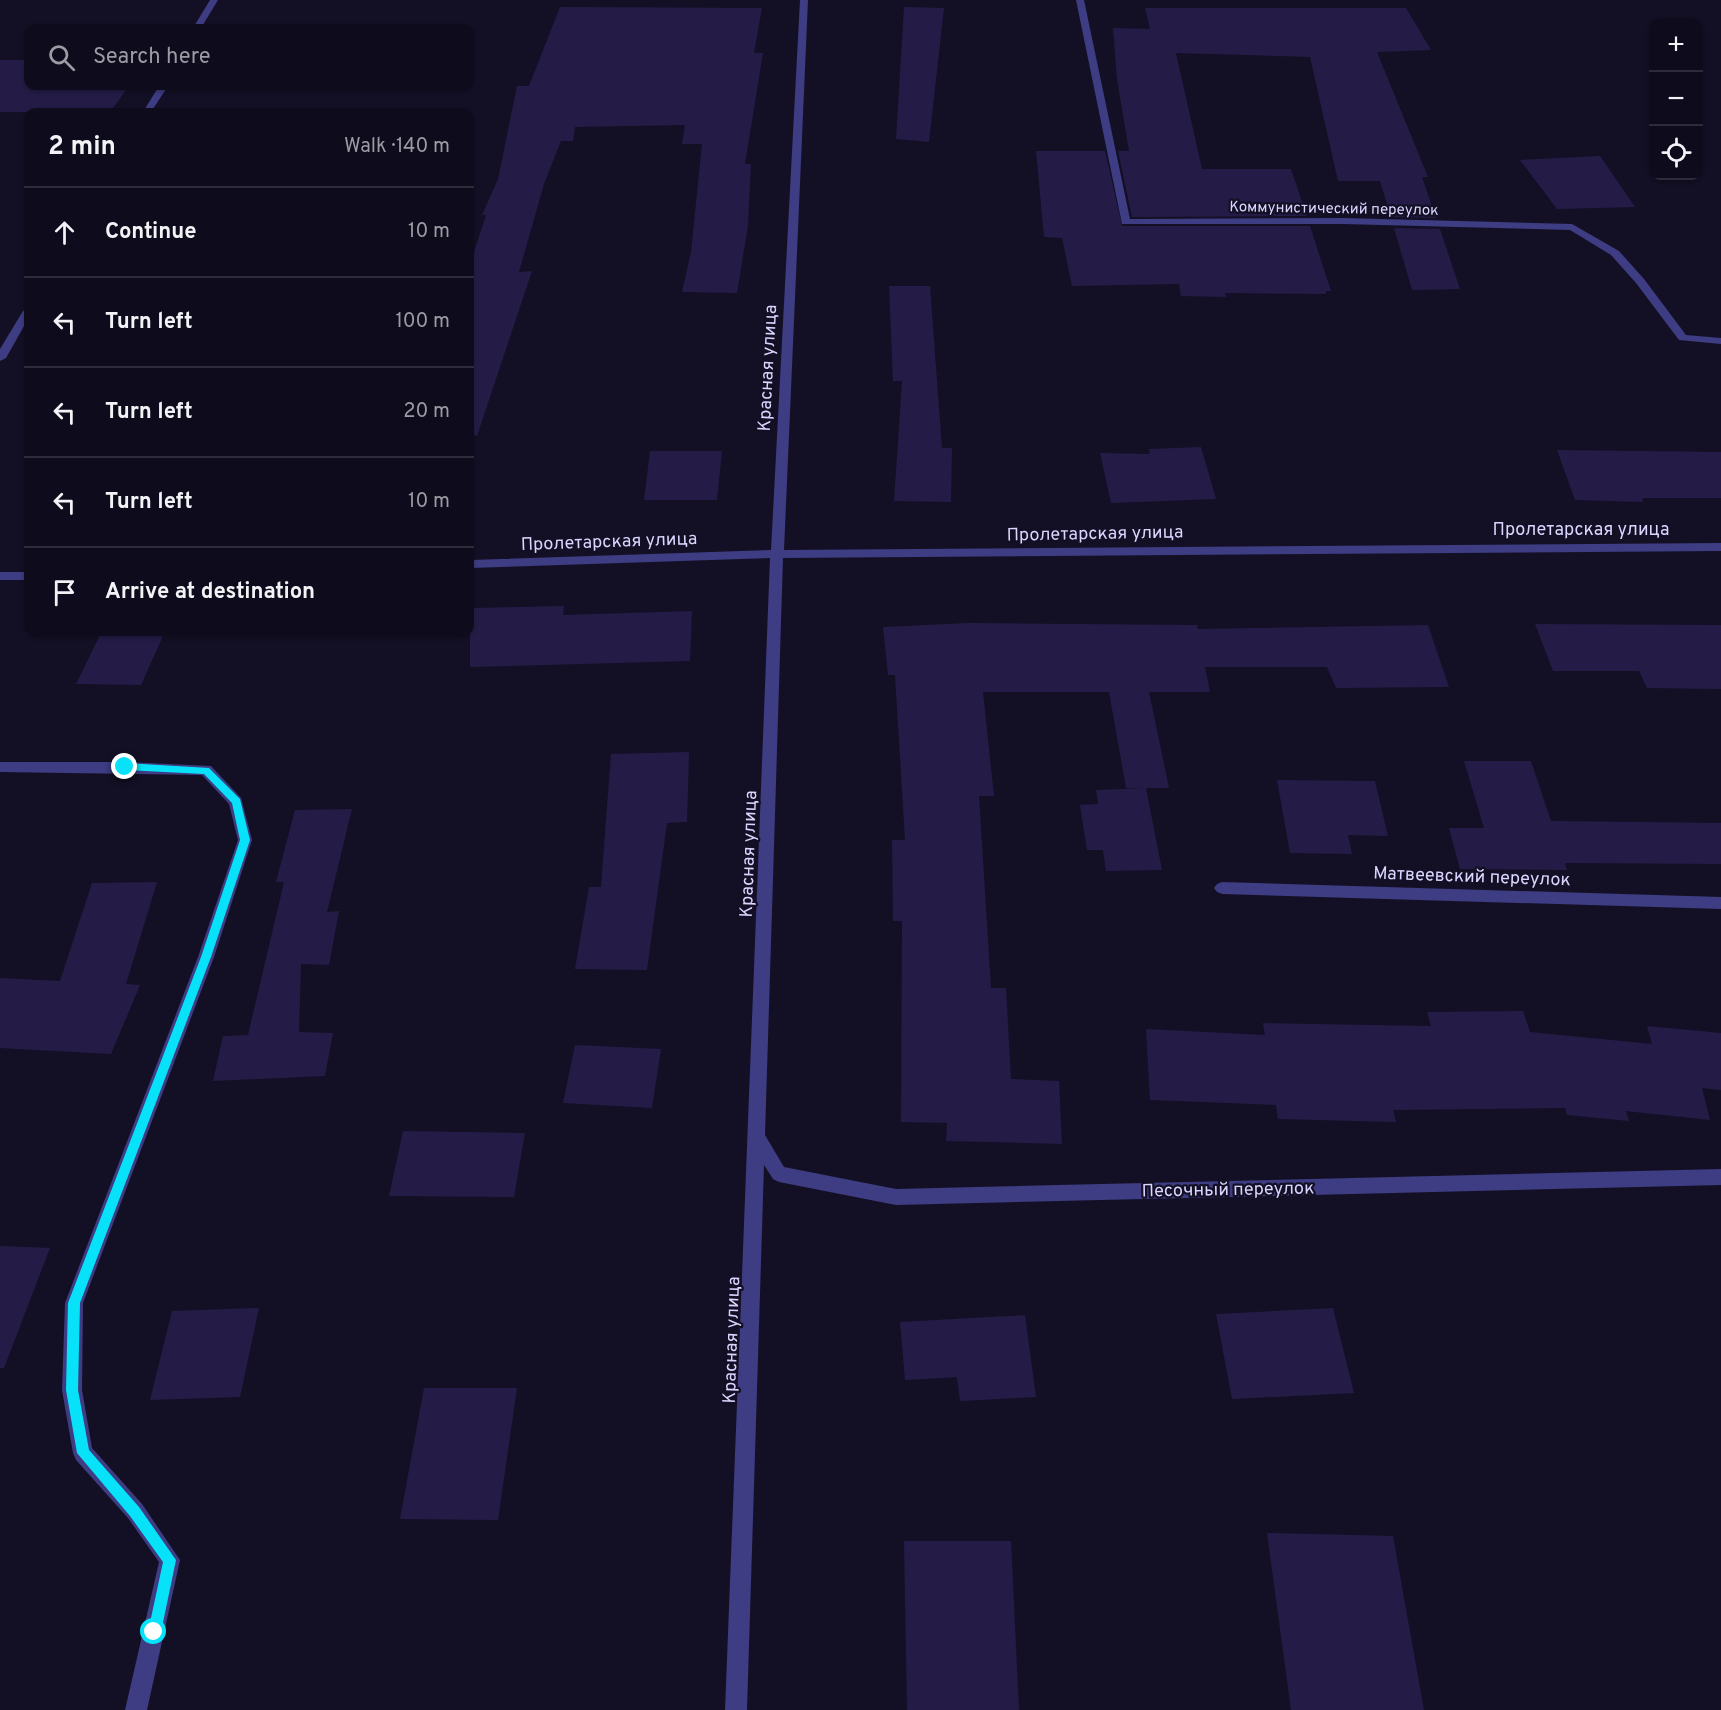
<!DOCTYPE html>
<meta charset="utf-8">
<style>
body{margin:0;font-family:Overpass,sans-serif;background:#1c1a29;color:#f1f3f6}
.controls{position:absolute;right:18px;top:18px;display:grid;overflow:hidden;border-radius:12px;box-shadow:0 2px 4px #0004}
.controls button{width:54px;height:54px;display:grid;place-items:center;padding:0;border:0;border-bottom:2px solid #2e2c3b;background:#0e0c1c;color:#f1f3f6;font:30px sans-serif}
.stop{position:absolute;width:18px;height:18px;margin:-14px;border:4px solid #07e2f8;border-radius:50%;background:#fff}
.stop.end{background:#07e2f8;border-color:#fff;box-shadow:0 2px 6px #0008}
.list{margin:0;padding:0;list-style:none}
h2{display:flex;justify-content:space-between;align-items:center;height:78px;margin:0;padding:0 24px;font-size:26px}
h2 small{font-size:20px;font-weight:400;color:#9b9ba3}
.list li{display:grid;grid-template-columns:39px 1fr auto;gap:18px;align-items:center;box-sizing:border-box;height:90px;padding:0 24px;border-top:2px solid #2e2c3b}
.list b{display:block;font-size:22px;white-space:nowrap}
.list em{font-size:20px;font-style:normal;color:#9b9ba3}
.icon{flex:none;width:33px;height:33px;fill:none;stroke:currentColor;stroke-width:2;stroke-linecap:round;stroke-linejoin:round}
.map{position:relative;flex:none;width:1721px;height:1710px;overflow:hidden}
.search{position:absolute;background:#0e0c1c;box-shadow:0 2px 4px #0004;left:24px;top:24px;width:450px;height:66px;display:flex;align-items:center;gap:15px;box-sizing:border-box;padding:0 21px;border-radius:12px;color:#9b9ba3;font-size:22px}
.panel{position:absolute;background:#0e0c1c;box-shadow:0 2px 4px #0004;left:24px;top:108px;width:450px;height:528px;border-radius:12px}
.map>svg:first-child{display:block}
.building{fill:#241c46}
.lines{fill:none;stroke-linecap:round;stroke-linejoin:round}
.minor{fill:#3e3c83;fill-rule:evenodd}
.route{fill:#07e2f8}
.labels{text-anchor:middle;stroke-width:4.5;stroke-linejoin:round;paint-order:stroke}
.far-street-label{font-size:15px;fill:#d9d5fe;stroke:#131025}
.street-label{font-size:18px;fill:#d9d5fe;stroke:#131025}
</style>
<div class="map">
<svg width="1721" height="1710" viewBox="0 0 1721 1710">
<rect width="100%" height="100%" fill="#131025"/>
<path class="building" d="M 560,7 L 762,8 L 754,53 L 763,53 L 745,164 L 751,164 L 748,226 L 737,293 L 682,292 L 691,252 L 702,144 L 682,144 L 685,125 L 575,127 L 573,141 L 561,141 L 544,184 L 519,272 L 532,271 L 477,436 L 470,434 L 470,264 L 486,215 L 482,215 L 498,179 L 517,86 L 529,86 Z
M 904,7 L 944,8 L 929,142 L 896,139 Z
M 1145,8 L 1406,8 L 1431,50 L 1377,52 L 1428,177 L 1422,177 L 1436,218 L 1391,217 L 1380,181 L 1338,181 L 1310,57 L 1176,53 L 1202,169 L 1291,169 L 1307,216 L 1132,217 L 1118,151 L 1129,151 L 1117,79 L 1113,28 L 1150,29 Z
M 0,60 L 28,60 L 28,86 L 129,86 L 110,112 L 0,112 Z
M 1036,151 L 1105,151 L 1122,226 L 1310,226 L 1331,291 L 1326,291 L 1326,294 L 1225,293 L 1226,297 L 1181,296 L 1179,284 L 1072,286 L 1062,238 L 1044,237 Z
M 1600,156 L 1635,207 L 1557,209 L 1520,160 Z
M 1394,228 L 1440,229 L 1460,289 L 1412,290 Z
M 889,286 L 930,286 L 942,448 L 952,448 L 951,502 L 894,501 L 902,381 L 893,381 Z
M 1201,447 L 1216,499 L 1111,503 L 1100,453 L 1150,454 L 1149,449 Z
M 1557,450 L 1721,452 L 1721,498 L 1642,498 L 1643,502 L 1575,500 Z
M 650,451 L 722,451 L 717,500 L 644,500 Z
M 564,606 L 563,615 L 692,611 L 690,661 L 470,667 L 470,608 Z
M 968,623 L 1197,625 L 1198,629 L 1428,625 L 1449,687 L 1336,688 L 1327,667 L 1205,667 L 1210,692 L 1149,692 L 1169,788 L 1146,788 L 1162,870 L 1106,871 L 1103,850 L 1087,850 L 1080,805 L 1098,804 L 1096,790 L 1146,788 L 1126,788 L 1109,692 L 983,692 L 994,796 L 979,796 L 991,988 L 1006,988 L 1011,1079 L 1059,1081 L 1062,1144 L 946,1141 L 947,1123 L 901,1122 L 902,921 L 893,921 L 892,840 L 905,840 L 895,675 L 888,675 L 883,627 Z
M 1535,624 L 1721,625 L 1721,689 L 1647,688 L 1639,671 L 1553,671 Z
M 100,635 L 163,636 L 141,685 L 76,684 Z
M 689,752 L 687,822 L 667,823 L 647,970 L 575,969 L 589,887 L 601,887 L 611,754 Z
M 1464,761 L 1531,761 L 1551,821 L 1721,823 L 1721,864 L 1565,863 L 1567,870 L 1460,869 L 1449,828 L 1484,828 Z
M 1277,780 L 1375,781 L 1388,836 L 1348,835 L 1352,854 L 1290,853 Z
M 352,809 L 327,912 L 339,911 L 329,965 L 301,964 L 299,1032 L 333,1033 L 325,1076 L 213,1081 L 223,1036 L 248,1035 L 284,882 L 276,882 L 295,810 Z
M 157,882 L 126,984 L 140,985 L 111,1054 L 0,1048 L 0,978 L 60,981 L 92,883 Z
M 1523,1011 L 1530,1032 L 1652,1044 L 1647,1026 L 1721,1033 L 1721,1090 L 1702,1088 L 1710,1120 L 1626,1111 L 1629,1121 L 1567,1115 L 1565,1108 L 1393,1110 L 1396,1122 L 1278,1119 L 1276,1105 L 1150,1100 L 1146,1029 L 1265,1035 L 1263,1023 L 1431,1026 L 1427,1012 Z
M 575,1045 L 661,1049 L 652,1108 L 563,1103 Z
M 403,1131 L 525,1133 L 514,1197 L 389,1196 Z
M 0,1246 L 50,1248 L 4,1368 L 0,1368 Z
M 259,1308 L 240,1397 L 150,1400 L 172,1311 Z
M 1333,1308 L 1354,1393 L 1232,1399 L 1216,1314 Z
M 1025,1315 L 1036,1397 L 960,1401 L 957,1377 L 905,1380 L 900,1322 Z
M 424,1388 L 517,1388 L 498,1520 L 400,1519 Z
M 1267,1533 L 1393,1536 L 1424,1710 L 1291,1710 Z
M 904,1541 L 1011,1541 L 1019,1710 L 907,1710 Z"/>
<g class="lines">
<path class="minor" d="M 210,0 L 218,0 L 201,28 L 193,28 Z
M 800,0 L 808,0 L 784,550 L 1721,543 L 1721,551 L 783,558 L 765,1135 L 784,1167 L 896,1189 L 1721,1169 L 1721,1185 L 896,1205 L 779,1182 L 773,1179 L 764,1165 L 747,1710 L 725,1710 L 770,558 L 470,568 L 470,560 L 771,550 Z
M 1076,0 L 1084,0 L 1130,219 L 1343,218 L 1572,224 L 1619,251 L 1644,279 L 1686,335 L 1721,338 L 1721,344 L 1679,340 L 1636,283 L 1611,255 L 1570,230 L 1343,224 L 1122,224 Z
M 159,86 L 168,86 L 151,112 L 143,112 Z
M 28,308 L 28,319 L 6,358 L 0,361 L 0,349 L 23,311 Z
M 0,572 L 28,572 L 28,580 L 0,580 Z
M 0,762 L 125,762 L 211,766 L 241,798 L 252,840 L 214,957 L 83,1303 L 82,1390 L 92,1448 L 142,1504 L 180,1560 L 147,1710 L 125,1710 L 159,1562 L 128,1518 L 76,1460 L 73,1453 L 62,1390 L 65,1303 L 198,957 L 238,840 L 229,804 L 202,775 L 0,772 Z
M 1222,882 L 1721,897 L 1721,909 L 1222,894 L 1217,892 L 1214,888 L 1217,884 Z"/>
</g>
<path class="route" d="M 125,763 L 209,768 L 240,799 L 250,840 L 211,957 L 80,1303 L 78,1390 L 89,1450 L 139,1507 L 176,1560 L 161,1632 L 159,1637 L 154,1639 L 150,1637 L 148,1632 L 163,1562 L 130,1516 L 77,1453 L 66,1390 L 68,1303 L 201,957 L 240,840 L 232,803 L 204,774 L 125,770 L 120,767 Z"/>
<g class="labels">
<g class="far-street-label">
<text transform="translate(1334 208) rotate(1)" y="5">Коммунистический переулок</text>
</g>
<g class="street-label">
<text transform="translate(767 368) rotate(-87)" y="6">Красная улица</text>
<text x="1581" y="535">Пролетарская улица</text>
<text transform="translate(1095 533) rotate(-1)" y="6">Пролетарская улица</text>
<text transform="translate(609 541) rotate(-2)" y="6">Пролетарская улица</text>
<text transform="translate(748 854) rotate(-88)" y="6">Красная улица</text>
<text transform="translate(1472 876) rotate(2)" y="6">Матвеевский переулок</text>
<text transform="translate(1228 1189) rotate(-1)" y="6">Песочный переулок</text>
<text transform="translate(731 1340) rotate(-88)" y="6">Красная улица</text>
</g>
</g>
</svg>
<div class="controls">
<button>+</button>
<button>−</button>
<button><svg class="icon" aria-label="locate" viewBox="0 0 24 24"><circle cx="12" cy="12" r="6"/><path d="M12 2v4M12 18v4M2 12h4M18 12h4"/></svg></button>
</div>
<div class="stop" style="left:154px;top:1632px"></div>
<div class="stop end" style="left:125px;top:767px"></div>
<div class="search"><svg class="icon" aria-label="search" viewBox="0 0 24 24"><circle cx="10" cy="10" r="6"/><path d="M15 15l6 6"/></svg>Search here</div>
<section class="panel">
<h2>2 min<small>Walk · 140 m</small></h2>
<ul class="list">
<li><svg class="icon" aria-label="ahead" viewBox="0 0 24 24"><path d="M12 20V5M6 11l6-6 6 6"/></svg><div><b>Continue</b></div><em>10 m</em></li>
<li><svg class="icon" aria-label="left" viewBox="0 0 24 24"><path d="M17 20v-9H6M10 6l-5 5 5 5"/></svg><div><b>Turn left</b></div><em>100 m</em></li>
<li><svg class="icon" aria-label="left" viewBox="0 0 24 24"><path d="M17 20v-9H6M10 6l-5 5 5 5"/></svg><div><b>Turn left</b></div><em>20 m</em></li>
<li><svg class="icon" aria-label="left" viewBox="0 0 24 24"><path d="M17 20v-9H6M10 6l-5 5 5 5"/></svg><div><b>Turn left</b></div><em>10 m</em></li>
<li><svg class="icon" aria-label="arrive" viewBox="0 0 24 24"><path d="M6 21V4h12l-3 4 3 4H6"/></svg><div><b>Arrive at destination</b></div></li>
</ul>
</section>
</div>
